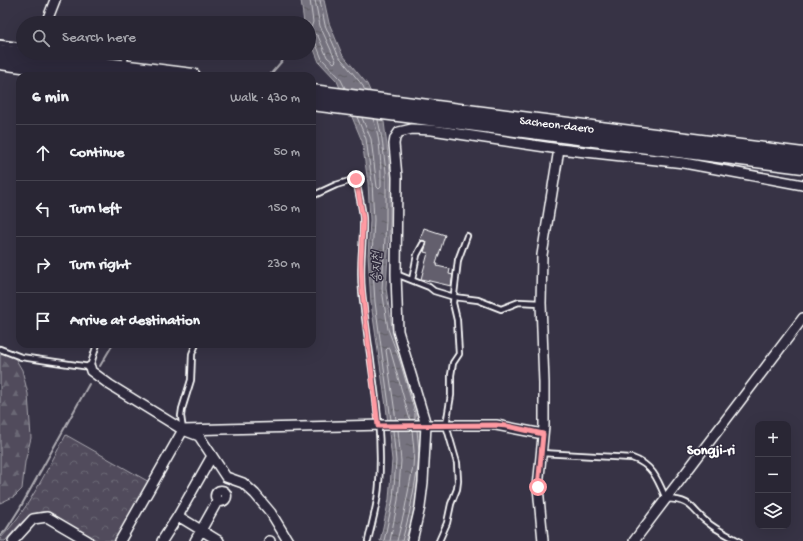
<!DOCTYPE html>
<meta charset="utf-8">
<style>
body{margin:0;font-family:"Gochi Hand","Poor Story",sans-serif;background:#353240;color:#f1f3f6}
.controls{position:absolute;right:12px;bottom:12px;display:grid;overflow:hidden;border-radius:8px;box-shadow:0 4px 16px #0002}
.controls button{width:36px;height:36px;display:grid;place-items:center;padding:0;border:0;border-bottom:1px solid #45434f;background:#292634;color:#f1f3f6;font:20px sans-serif}
.stop{position:absolute;width:12px;height:12px;margin:-9px;border:3px solid #ff9aa2;border-radius:50%;background:#fff}
.stop.end{background:#ff9aa2;border-color:#fff;box-shadow:0 1px 4px #0008}
.list{margin:0;padding:0;list-style:none}
h2{display:flex;justify-content:space-between;align-items:center;height:52px;margin:0;padding:0 16px;font-size:17px}
h2 small{font-size:13px;font-weight:400;color:#a5a5ac}
.list li{display:grid;grid-template-columns:26px 1fr auto;gap:12px;align-items:center;box-sizing:border-box;height:56px;padding:0 16px;border-top:1px solid #45434f}
.list b{display:block;font-size:15px;white-space:nowrap}
.list em{font-size:13px;font-style:normal;color:#a5a5ac}
.icon{flex:none;width:22px;height:22px;fill:none;stroke:currentColor;stroke-width:2;stroke-linecap:round;stroke-linejoin:round}
.map{position:relative;flex:none;width:803px;height:541px;overflow:hidden}
.search{position:absolute;background:#292634;box-shadow:0 4px 16px #0002;left:16px;top:16px;width:300px;height:44px;display:flex;align-items:center;gap:10px;box-sizing:border-box;padding:0 14px;border-radius:22px;color:#a5a5ac;font-size:15px}
.panel{position:absolute;background:#292634;box-shadow:0 4px 16px #0002;left:16px;top:72px;width:300px;height:276px;border-radius:12px}
.map>svg:first-child{display:block}
.forest{fill:url(#forest-firs);stroke:#a8a6ae}
.park{fill:url(#park-crowns);stroke:#a8a6ae}
.water{fill:url(#water-ripples);stroke:#adabb2}
.lines{fill:none;stroke-linecap:round;stroke-linejoin:round}
.shore{stroke:#c8c7cc;stroke-width:1}
.stream{stroke:#adabb2;stroke-width:2}
.building{fill:#635f6d;stroke:#fff}
.lane-casing{stroke:#fff;stroke-width:8}
.street-casing{stroke:#fff;stroke-width:12}
.primary-casing{stroke:#fff;stroke-width:17}
.lane{stroke:#2f2a3d;stroke-width:4.5}
.street{stroke:#2f2a3d;stroke-width:9}
.primary{stroke:#2f2a3d;stroke-width:14}
.route{stroke:#ff9aa2;stroke-width:5}
.labels{text-anchor:middle;stroke-width:3;stroke-linejoin:round;paint-order:stroke}
.street-label{font-size:12px;fill:#fff;stroke:#2f2a3d}
.water-label{font-size:13px;font-style:italic;fill:#b4b2b9;stroke:#2f2a3d}
.quarter-label{font-size:14px;font-weight:bold;fill:#fff;stroke:#2f2a3d}
</style>
<div class="map">
<svg width="803" height="541" viewBox="0 0 803 541">
<defs>
<pattern id="forest-firs" width="22" height="20" patternUnits="userSpaceOnUse"><rect width="22" height="20" fill="#514c5c"/><path d="M5 1l3.5 6h-7zM16 11l3.5 6h-7z" fill="#6b6774"/></pattern>
<pattern id="park-crowns" width="20" height="18" patternUnits="userSpaceOnUse"><rect width="20" height="18" fill="#514c5c"/><path d="M2 6a3 3 0 1 1 6 0M12 15a3 3 0 1 1 6 0" fill="none" stroke="#6b6774"/></pattern>
<pattern id="water-ripples" width="26" height="14" patternUnits="userSpaceOnUse"><rect width="26" height="14" fill="#76737f"/><path d="M2 4q2-2 4 0t4 0M15 11q2-2 4 0t4 0" fill="none" stroke="#5f5e63"/></pattern>
</defs>
<rect width="100%" height="100%" fill="#373345"/>
<filter id="ink" filterUnits="userSpaceOnUse"><feTurbulence type="fractalNoise" baseFrequency=".025" numOctaves="2"/><feDisplacementMap in="SourceGraphic" scale="8" xChannelSelector="R" yChannelSelector="G"/><feConvolveMatrix kernelMatrix="1 2 1 2 8 2 1 2 1" color-interpolation-filters="sRGB"/></filter>
<g filter="url(#ink)">
<path class="forest" d="M 5,353 L 15,358 L 22,370 L 28,394 L 31,438 L 25,462 L 22,489 L 15,496 L 0,503 L 0,354 Z"/>
<path class="park" d="M 66,435 L 151,483 L 117,541 L 98,541 L 49,512 C 29,509 17,528 5,541 L 0,541 L 0,539 C 29,509 46,471 66,435 Z"/>
<path class="water" d="M 301,0 L 324,0 L 329,23 L 342,54 L 367,84 L 384,122 L 386,138 L 390,171 L 390,221 L 386,288 L 392,328 L 403,360 L 419,412 L 423,451 L 422,468 L 413,515 L 405,541 L 380,541 L 389,499 L 392,460 L 386,406 L 371,303 L 368,255 L 370,220 L 368,183 L 362,141 L 337,81 L 319,62 L 309,37 L 309,23 L 304,23 Z"/>
<g class="lines">
<path class="shore" d="M 310,0 L 313,22 L 310,31 L 318,36 L 327,57 L 334,63 L 336,61 L 320,26 L 315,0
M 320,0 L 325,25 L 338,55 L 363,86 L 365,91
M 309,37 L 314,39 L 322,59 L 340,78 L 345,88
M 357,117 L 366,139 L 372,182 L 374,220 L 372,255 L 375,302 L 391,420
M 362,118 L 371,139 L 377,187 L 379,189 L 381,187 C 381,167 381,137 373,119
M 378,120 L 382,139 L 386,172 L 386,221 L 382,289 L 388,329 L 400,361 L 415,413 L 415,420
M 396,420 L 386,350 L 388,348 L 390,349 L 410,420
M 384,541 L 393,499 L 396,461 L 393,430
M 390,541 L 398,500 L 401,461 L 398,430
M 397,541 L 404,513 L 413,467 L 414,451 L 412,430
M 402,541 L 409,515 L 418,467 L 419,451 L 417,430"/>
<path class="stream" d="M 269,76 L 289,53
M 100,366 L 113,344
M 0,536 L 6,530 L 20,508 L 89,384"/>
</g>
<path class="building" d="M 424,228 L 445,235 L 436,264 L 438,264 L 437,266 L 450,269 L 449,274 L 453,275 L 451,286 L 421,279 L 428,253 L 424,252 L 427,242 L 420,240 Z"/>
<g class="lines">
<defs>
<path id="lane" d="M 0,43 L 23,46
M 86,53 L 125,57 L 125,63
M 312,196 L 336,185 L 356,179 C 358,192 362,205 363,218 C 364,242 359,266 362,291 C 368,355 384,420 379,484 C 378,504 372,522 368,541
M 396,274 L 429,287 L 434,291 L 454,297 L 478,300 L 501,309 L 519,302 L 541,303
M 412,280 L 417,255 L 423,244
M 0,349 L 21,357 L 90,367 L 97,344
M 183,430 L 181,416 L 182,409 L 191,380 L 192,354 L 196,344
M 541,453 L 632,458 C 653,465 658,480 666,499 C 696,500 690,511 711,525 C 719,531 729,536 739,541
M 439,541 L 447,523 L 451,504 L 457,489 L 458,481 L 457,463 L 446,425 L 451,395 L 451,375 L 453,363 L 459,354 L 457,320 L 453,303 L 458,260 L 467,236"/>
<path id="street" d="M 46,23 L 55,0
M 90,367 L 91,371 L 110,385 L 183,430 L 384,425 L 496,425 L 543,434
M215.5 496a5.5 5.5 0 1 1 11 0a5.5 5.5 0 1 1-11 0Z
M 178,516 L 212,456
M 13,541 L 33,519 L 47,517 L 88,541
M 120,541 L 183,430 L 199,436 L 226,477 L 243,483 L 255,494 L 271,513 L 288,541
M 162,541 L 178,516 L 219,541
M 195,541 L 218,500
M 269,541 L 270,541
M 412,541 L 420,507 L 423,482 L 426,425 L 398,331 L 396,274 L 397,177 L 394,144 L 395,138 L 399,132 L 412,129 L 432,130 L 559,149 L 684,163 L 803,185
M 543,541 L 538,487 L 544,426 L 544,383 L 541,303 L 542,255 L 559,149
M 634,541 L 803,318"/>
<path id="primary" d="M 0,52 L 193,76
M 0,62 L 104,76
M 312,92 L 803,155
M 312,103 L 803,166"/>
</defs>
<use href="#lane" class="lane-casing"/>
<use href="#street" class="street-casing"/>
<use href="#primary" class="primary-casing"/>
<use href="#lane" class="lane"/>
<use href="#street" class="street"/>
<use href="#primary" class="primary"/>
</g>
</g>
<g class="lines" filter="url(#ink)">
<path class="route" d="M 356,179 L 363,218 L 361,262 L 362,289 L 378,426 L 496,425 L 507,426 L 543,434 L 538,487"/>
</g>
<g class="labels">
<g class="street-label">
<text transform="translate(557 124) rotate(7)" y="4">Sacheon-daero</text>
</g>
<g class="water-label">
<text transform="translate(375 267) rotate(-88)" y="5">송지천</text>
</g>
<g class="quarter-label">
<text x="711" y="454">Songji-ri</text>
</g>
</g>
</svg>
<div class="controls">
<button>+</button>
<button>−</button>
<button><svg class="icon" aria-label="layers" viewBox="0 0 24 24"><path d="M12 4l9 5-9 5-9-5zM3 14l9 5 9-5"/></svg></button>
</div>
<div class="stop" style="left:538px;top:487px"></div>
<div class="stop end" style="left:356px;top:179px"></div>
<div class="search"><svg class="icon" aria-label="search" viewBox="0 0 24 24"><circle cx="10" cy="10" r="6"/><path d="M15 15l6 6"/></svg>Search here</div>
<section class="panel">
<h2>6 min<small>Walk · 430 m</small></h2>
<ul class="list">
<li><svg class="icon" aria-label="ahead" viewBox="0 0 24 24"><path d="M12 20V5M6 11l6-6 6 6"/></svg><div><b>Continue</b></div><em>50 m</em></li>
<li><svg class="icon" aria-label="left" viewBox="0 0 24 24"><path d="M17 20v-9H6M10 6l-5 5 5 5"/></svg><div><b>Turn left</b></div><em>150 m</em></li>
<li><svg class="icon" aria-label="right" viewBox="0 0 24 24"><path d="M7 20v-9h11M14 6l5 5-5 5"/></svg><div><b>Turn right</b></div><em>230 m</em></li>
<li><svg class="icon" aria-label="arrive" viewBox="0 0 24 24"><path d="M6 21V4h12l-3 4 3 4H6"/></svg><div><b>Arrive at destination</b></div></li>
</ul>
</section>
</div>
